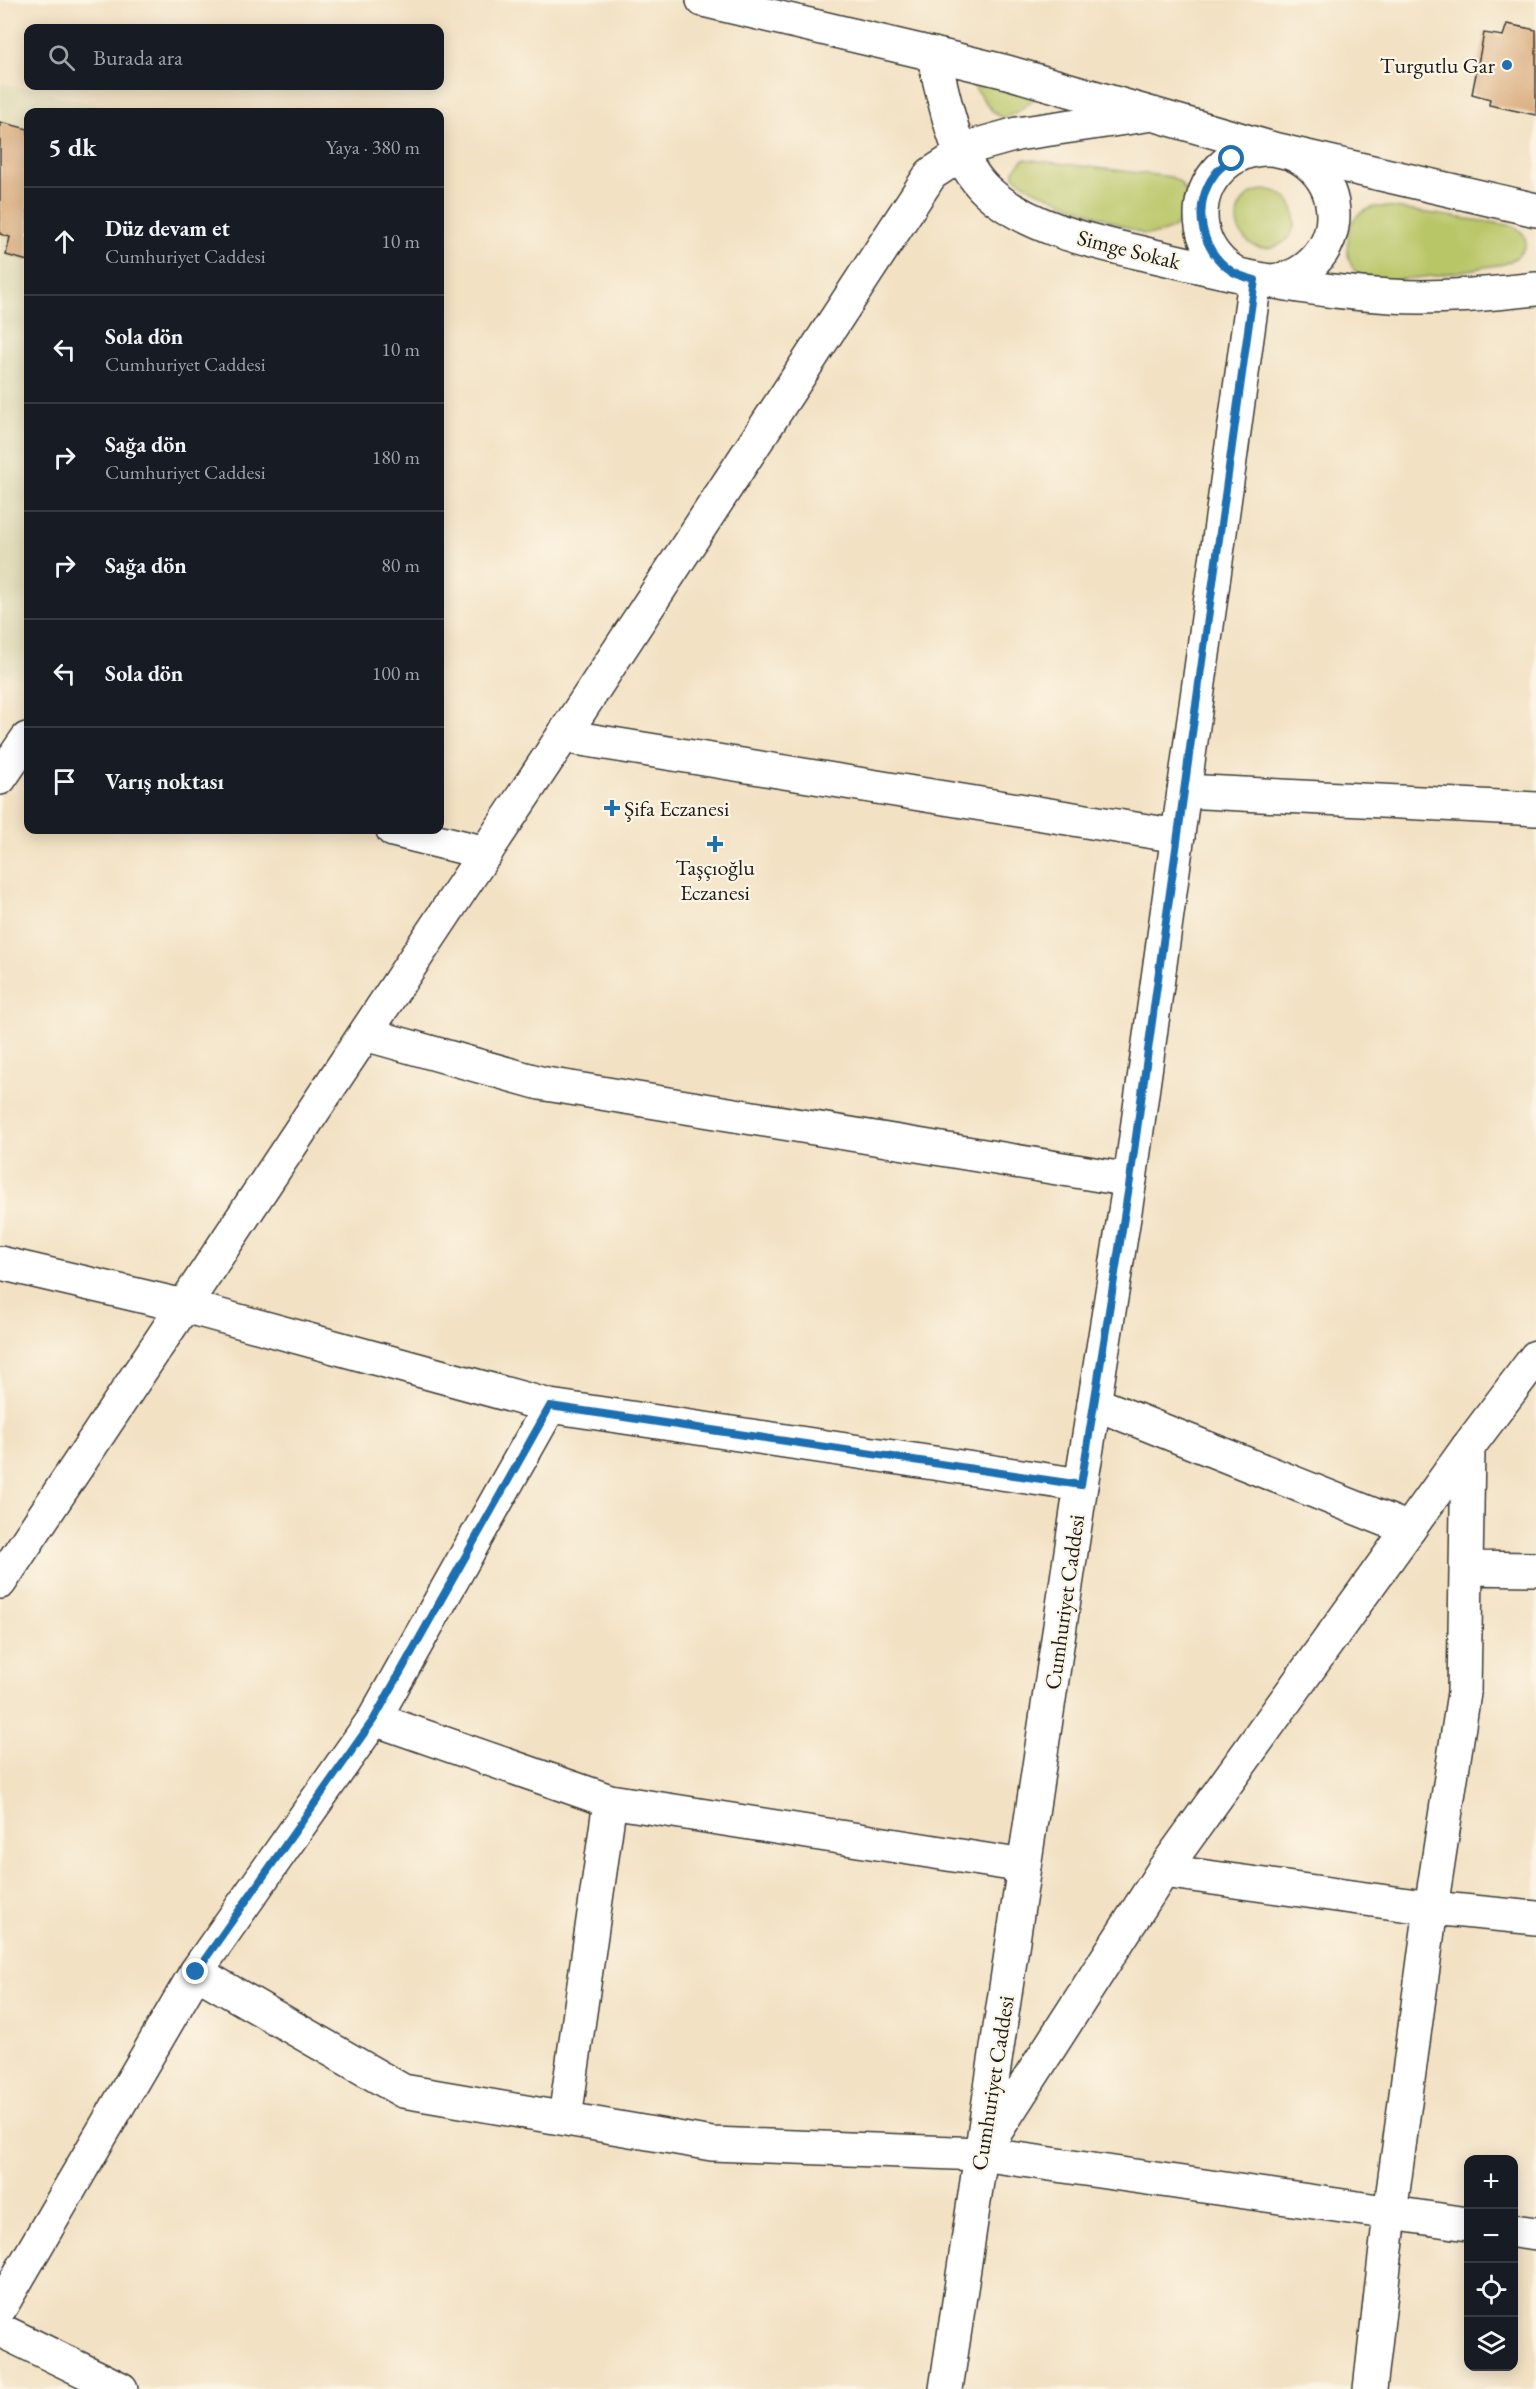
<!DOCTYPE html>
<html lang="tr">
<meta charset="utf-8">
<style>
body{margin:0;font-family:"EB Garamond",serif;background:#242831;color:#f1f3f6}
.controls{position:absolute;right:18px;bottom:18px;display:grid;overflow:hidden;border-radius:12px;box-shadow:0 3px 15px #0003}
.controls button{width:54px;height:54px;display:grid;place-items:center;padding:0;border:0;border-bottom:2px solid #363941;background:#171b24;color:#f1f3f6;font:30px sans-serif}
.stop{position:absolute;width:18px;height:18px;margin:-14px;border:4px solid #1f6fb2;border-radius:50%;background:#fff}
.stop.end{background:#1f6fb2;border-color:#fff;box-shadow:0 2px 6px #0008}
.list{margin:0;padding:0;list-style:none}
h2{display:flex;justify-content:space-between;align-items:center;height:78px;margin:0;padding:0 24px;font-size:26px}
h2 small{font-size:20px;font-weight:400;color:#9ea1a6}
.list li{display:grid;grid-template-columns:39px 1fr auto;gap:18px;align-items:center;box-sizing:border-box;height:108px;padding:0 24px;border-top:2px solid #363941}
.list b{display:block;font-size:22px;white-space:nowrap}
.list p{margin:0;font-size:20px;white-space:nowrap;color:#9ea1a6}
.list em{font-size:20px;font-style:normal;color:#9ea1a6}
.icon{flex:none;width:33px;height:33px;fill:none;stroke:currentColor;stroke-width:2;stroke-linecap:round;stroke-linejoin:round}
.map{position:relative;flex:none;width:1536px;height:2389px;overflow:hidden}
.search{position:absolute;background:#171b24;box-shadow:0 3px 15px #0003;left:24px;top:24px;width:420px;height:66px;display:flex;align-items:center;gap:15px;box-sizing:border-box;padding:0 21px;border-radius:12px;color:#9ea1a6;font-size:22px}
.panel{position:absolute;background:#171b24;box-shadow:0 3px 15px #0003;left:24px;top:108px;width:420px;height:726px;border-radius:12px}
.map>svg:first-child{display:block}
.built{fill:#e2dcba}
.green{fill:#b9c668;stroke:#6a7142;stroke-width:1.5}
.building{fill:#d6a472}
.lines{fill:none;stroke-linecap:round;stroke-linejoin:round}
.street-casing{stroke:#3c3a35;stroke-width:36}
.secondary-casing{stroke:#3c3a35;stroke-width:36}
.street{stroke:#fff;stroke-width:33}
.secondary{stroke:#fff;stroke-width:33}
.route{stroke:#1f6fb2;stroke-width:8}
.poi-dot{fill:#1f6fb2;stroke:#fcf5e5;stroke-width:2}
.labels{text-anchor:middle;stroke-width:4.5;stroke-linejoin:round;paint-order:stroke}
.poi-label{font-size:22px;fill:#1c1c1c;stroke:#fcf5e5;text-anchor:end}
.street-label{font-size:22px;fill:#1c1c1c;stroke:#fcf5e5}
</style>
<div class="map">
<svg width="1536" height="2389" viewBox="0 0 1536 2389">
<rect width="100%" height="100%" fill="#fcf5e5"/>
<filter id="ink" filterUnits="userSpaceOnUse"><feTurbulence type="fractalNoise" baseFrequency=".0167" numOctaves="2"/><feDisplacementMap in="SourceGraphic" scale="12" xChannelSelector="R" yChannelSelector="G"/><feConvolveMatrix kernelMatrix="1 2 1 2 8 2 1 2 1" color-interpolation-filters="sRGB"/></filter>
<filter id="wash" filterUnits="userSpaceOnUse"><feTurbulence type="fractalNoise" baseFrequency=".008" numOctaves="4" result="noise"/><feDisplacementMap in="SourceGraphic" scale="24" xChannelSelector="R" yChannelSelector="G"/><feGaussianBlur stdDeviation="1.35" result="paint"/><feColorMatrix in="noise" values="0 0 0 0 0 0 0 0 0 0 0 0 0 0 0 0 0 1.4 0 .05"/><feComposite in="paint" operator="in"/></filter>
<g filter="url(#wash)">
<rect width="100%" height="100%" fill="#f2e1c3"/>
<path class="built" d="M 0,83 L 130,112 L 28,112 L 28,679 L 0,672 Z"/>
<path class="green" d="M 970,81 L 1040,94 C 997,130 1000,122 970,81 Z
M 1024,159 L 1171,177 L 1180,182 L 1186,192 C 1183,222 1177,236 1143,234 L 1032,189 L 1014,176 L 1014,170 Z
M1237 219a29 29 0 1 1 58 0a29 29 0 1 1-58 0Z
M 1374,207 L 1387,207 L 1509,225 C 1536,235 1527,254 1504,264 C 1473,268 1389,288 1362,276 C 1349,270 1346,253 1348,240 C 1349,221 1356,213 1374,207 Z"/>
<g id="blocks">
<path class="building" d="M 1507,24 L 1536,30 L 1536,115 L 1489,105 L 1490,99 L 1472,94 L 1484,33 L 1503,36 Z
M 0,122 L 28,129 L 28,261 L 6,255 L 10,237 L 0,234 Z"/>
</g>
</g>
<g filter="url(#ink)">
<use href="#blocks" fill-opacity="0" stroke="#3c3a35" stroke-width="1.5"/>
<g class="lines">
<defs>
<path id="street" d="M 703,0 L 933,54
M 563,736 L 1178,836
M 0,778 L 27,739
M 1184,791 L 1536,809
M 393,830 L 486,853
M 365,1034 L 540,1083 L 1130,1180
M 0,1263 L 184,1306 L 550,1406 L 1081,1485
M 1094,1403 L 1409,1529
M 1466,1568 L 1536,1569
M 374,1719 L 610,1801 L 1024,1866
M 1163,1871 L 1431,1908 L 1536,1918
M 196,1972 L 403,2091 L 712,2144 L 981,2154 L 1468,2224
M 565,2118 L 610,1801
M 1514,2231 L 1536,2234
M 0,2308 L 196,1972 L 374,1719 L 550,1406
M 0,2330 L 121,2389
M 1370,2389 L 1390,2214 L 1431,1908 L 1464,1693 L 1468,1447"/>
<path id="secondary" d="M1201 215a66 66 0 1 1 132 0a66 66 0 1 1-132 0Z
M 1536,210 L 1277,150 L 1007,72 L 933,54 C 945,98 953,160 987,191 C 1028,229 1098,243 1150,255 C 1230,274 1309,292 1391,296 C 1439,299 1488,294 1536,289
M 0,1582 L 563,736 L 931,174 L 974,146 L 1017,134 L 1153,114
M 987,2145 L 1163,1871 L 1468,1447 L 1536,1357
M 946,2389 L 1081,1485 L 1130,1180 L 1255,280"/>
</defs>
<use href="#street" class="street-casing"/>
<use href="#secondary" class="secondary-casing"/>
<use href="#street" class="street"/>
<use href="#secondary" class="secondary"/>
</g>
</g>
<g class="lines" filter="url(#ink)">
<path class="route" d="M 196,1972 L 374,1719 L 550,1406 L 1081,1485 L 1130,1180 L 1255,280 C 1248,278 1240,276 1233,272 C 1200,251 1191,205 1215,174 C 1219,168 1227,163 1232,159"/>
</g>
<g class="poi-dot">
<circle cx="1507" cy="65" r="6"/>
<path d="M609 799h6v6h6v6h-6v6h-6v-6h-6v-6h6z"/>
<path d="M712 835h6v6h6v6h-6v6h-6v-6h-6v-6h6z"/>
</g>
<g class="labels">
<g class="poi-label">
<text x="1495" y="73">Turgutlu Gar</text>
<text x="624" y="816" text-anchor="start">Şifa Eczanesi</text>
<text x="715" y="875" text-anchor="middle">Taşçıoğlu<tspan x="715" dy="25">Eczanesi</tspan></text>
</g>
<g class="street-label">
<text transform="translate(1129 249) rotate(14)" y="8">Simge Sokak</text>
<text transform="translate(1064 1602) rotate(-82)" y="8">Cumhuriyet Caddesi</text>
<text transform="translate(992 2083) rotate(-81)" y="8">Cumhuriyet Caddesi</text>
</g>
</g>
</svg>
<div class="controls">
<button>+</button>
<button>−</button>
<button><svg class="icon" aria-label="locate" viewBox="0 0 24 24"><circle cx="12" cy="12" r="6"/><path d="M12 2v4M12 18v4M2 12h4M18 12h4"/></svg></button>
<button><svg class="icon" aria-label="layers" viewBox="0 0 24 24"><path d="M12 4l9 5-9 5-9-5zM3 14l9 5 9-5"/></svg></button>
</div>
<div class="stop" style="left:1232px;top:159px"></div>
<div class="stop end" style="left:196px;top:1972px"></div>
<div class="search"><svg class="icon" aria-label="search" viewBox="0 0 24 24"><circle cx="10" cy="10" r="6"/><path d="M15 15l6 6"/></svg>Burada ara</div>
<section class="panel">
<h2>5 dk<small>Yaya · 380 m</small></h2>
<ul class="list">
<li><svg class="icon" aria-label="ahead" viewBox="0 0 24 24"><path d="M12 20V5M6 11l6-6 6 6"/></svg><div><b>Düz devam et</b><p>Cumhuriyet Caddesi</p></div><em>10 m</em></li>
<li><svg class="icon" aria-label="left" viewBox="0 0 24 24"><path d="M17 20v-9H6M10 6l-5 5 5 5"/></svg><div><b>Sola dön</b><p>Cumhuriyet Caddesi</p></div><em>10 m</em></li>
<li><svg class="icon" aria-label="right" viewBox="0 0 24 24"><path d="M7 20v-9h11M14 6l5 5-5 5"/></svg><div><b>Sağa dön</b><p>Cumhuriyet Caddesi</p></div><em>180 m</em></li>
<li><svg class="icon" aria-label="right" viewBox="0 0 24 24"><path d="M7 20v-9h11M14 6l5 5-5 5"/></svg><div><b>Sağa dön</b></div><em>80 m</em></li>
<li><svg class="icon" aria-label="left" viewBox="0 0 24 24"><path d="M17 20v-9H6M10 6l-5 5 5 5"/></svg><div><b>Sola dön</b></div><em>100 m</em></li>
<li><svg class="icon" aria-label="arrive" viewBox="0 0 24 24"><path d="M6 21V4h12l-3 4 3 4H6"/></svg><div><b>Varış noktası</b></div></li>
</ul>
</section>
</div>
